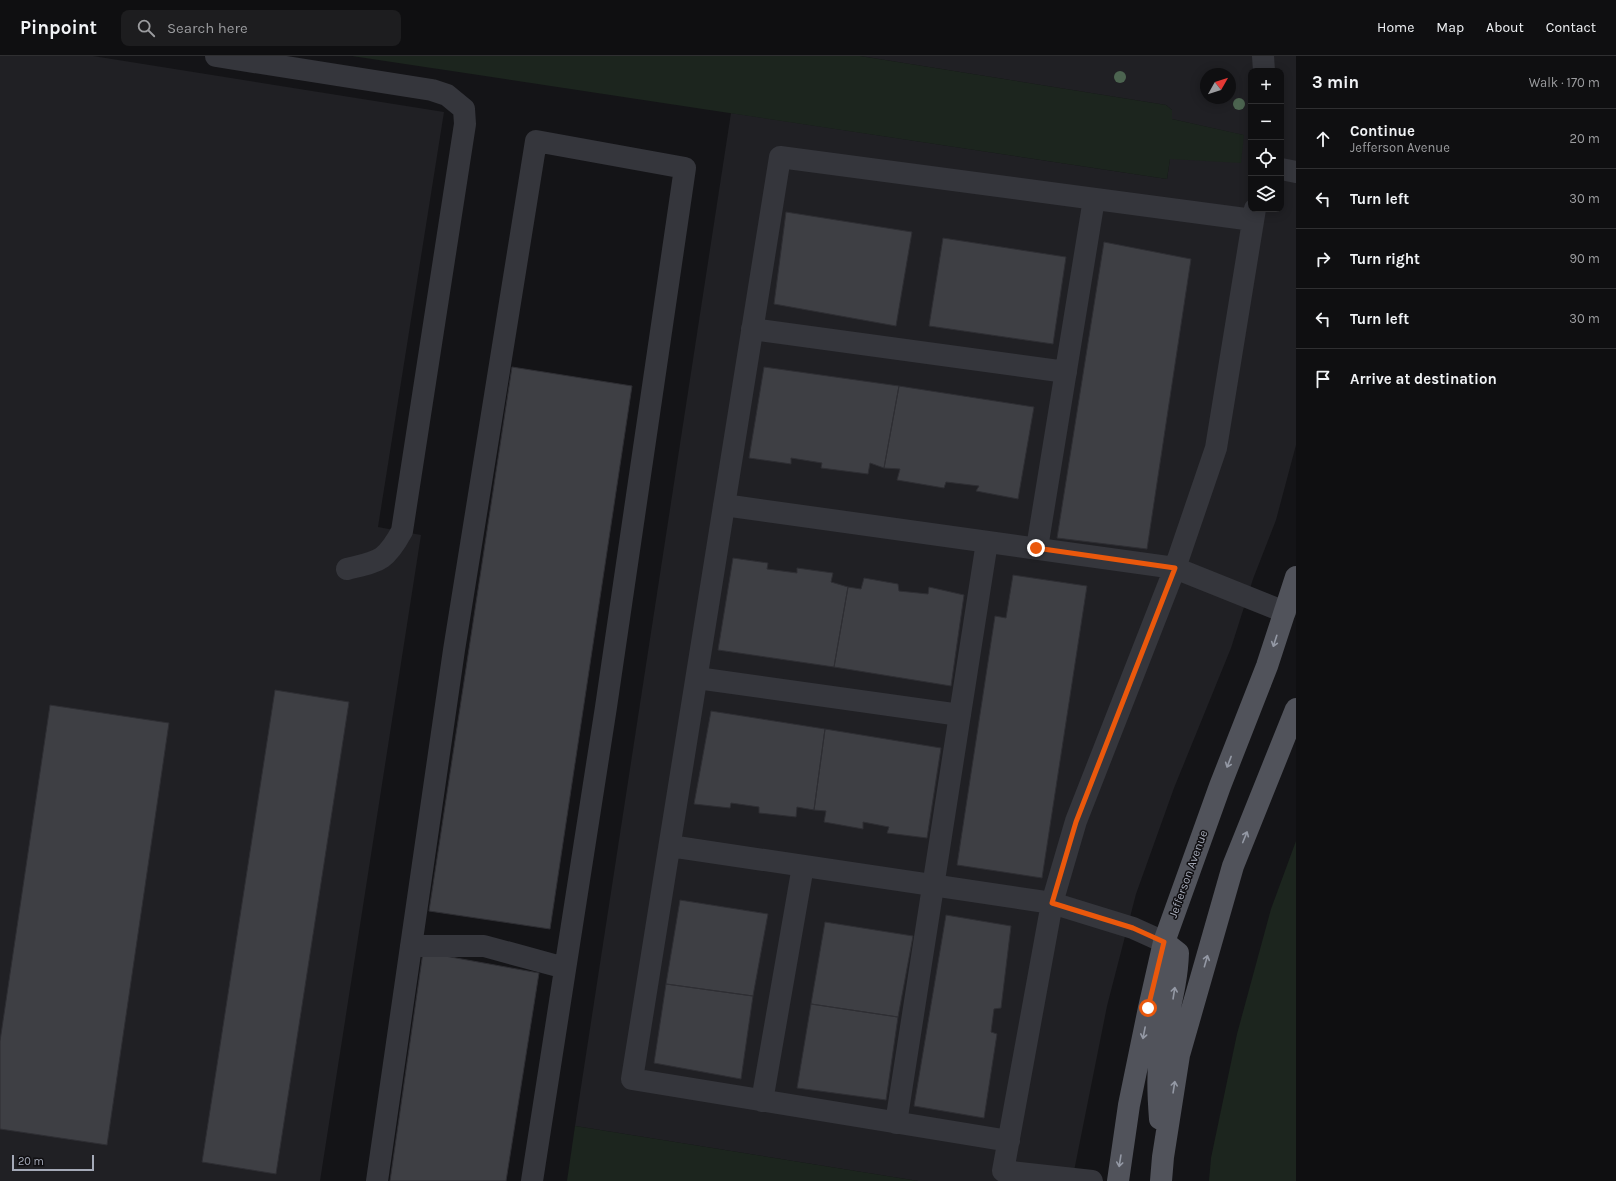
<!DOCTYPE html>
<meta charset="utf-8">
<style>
body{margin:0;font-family:Karla,sans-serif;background:#1d1d1f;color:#f1f3f6}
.controls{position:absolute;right:12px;top:12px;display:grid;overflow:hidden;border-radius:8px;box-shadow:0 2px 10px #0003}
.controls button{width:36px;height:36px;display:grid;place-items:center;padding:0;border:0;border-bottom:1px solid #2f2f31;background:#0f0f11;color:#f1f3f6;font:20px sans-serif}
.compass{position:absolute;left:1200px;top:12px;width:36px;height:36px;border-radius:50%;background:#0f0f11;box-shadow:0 2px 10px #0003;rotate:51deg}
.scale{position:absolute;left:12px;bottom:10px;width:82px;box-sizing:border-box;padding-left:4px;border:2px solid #a5aab8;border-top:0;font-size:11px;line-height:14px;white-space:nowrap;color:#a5aab8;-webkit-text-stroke:3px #100f12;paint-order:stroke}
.stop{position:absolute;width:12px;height:12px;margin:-9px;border:3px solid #ea580c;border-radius:50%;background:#fff}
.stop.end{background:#ea580c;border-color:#fff;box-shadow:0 1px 4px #0008}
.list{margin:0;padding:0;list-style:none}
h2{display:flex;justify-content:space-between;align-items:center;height:52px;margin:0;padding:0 16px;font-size:17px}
h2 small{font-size:13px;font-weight:400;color:#9b9c9f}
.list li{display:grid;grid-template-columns:26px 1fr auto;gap:12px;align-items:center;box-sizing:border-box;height:60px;padding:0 16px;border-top:1px solid #2f2f31}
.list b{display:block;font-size:15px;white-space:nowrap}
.list p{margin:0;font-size:13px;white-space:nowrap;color:#9b9c9f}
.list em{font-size:13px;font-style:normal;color:#9b9c9f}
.icon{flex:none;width:22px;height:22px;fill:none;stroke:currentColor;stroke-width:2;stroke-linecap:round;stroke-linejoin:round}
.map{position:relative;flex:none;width:1296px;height:1125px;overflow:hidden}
header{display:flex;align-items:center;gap:24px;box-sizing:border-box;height:56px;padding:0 20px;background:#0f0f11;border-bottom:1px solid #2f2f31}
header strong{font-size:19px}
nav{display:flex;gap:22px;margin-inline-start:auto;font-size:14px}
.search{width:280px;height:36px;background:#1d1d1f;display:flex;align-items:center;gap:10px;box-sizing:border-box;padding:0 14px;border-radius:8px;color:#9b9c9f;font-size:15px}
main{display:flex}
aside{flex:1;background:#0f0f11}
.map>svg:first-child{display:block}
.built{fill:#202024;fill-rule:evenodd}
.green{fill:#1c251e}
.building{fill:#3e3f44;stroke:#2e2e33}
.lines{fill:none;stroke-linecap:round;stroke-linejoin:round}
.minor{stroke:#35363c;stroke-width:22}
.major{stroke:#51535b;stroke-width:22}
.tree{fill:#4c6450}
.oneway{stroke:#9499a5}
.route{stroke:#ea580c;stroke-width:5}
.labels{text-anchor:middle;stroke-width:3;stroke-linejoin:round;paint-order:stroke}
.street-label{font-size:12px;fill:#a5aab8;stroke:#100f12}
</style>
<header>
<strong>Pinpoint</strong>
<div class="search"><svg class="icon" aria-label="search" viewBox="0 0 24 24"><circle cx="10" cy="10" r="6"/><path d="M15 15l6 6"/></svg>Search here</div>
<nav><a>Home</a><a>Map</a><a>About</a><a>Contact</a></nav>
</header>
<main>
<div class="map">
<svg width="1296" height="1125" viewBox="0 0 1296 1125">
<rect width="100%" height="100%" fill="#141417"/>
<path class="built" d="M 0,0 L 93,0 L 444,56 L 378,471 L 421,479 L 320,1125 L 0,1125 Z
M 860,0 L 1296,0 L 1296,389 L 1276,464 L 1253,523 L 1231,592 L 1174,732 L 1136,838 L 1107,950 L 1072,1125 L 918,1125 L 575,1070 L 731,57 L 1167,123 L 1170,103 L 1178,102 L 1243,79 L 1172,63 L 1172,54 L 1166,49 ZM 1251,15 L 1281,15 L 1281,153 L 1251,153 ZM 1206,18 L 1230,18 L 1230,42 L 1206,42 Z"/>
<path class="green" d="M 352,0 L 860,0 L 1166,49 L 1172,54 L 1172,63 L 1244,79 L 1241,107 L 1170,103 L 1167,123 Z
M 1296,785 L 1296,1125 L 1209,1125 L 1211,1102 L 1237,978 L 1271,853 Z
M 575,1070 L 918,1125 L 567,1125 Z"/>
<path class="building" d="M 786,156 L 912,176 L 896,270 L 774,248 Z
M 943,182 L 1066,201 L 1053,288 L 929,270 Z
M 1104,186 L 1191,203 L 1147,493 L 1057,482 Z
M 512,311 L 632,330 L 550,873 L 429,855 Z
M 764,311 L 899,330 L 884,412 L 870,407 L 868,418 L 821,412 L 822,407 L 791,402 L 791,408 L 749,402 Z
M 899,330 L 1034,351 L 1018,443 L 976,435 L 979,430 L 946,426 L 944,432 L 897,424 L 900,413 L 884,412 Z
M 733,502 L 768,507 L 767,513 L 797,517 L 797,512 L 833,517 L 831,526 L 848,531 L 834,611 L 718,594 Z
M 1013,519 L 1087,530 L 1042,822 L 957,809 L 995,560 L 1006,562 Z
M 864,522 L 898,528 L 899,535 L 928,538 L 929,531 L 964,539 L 951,630 L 834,611 L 848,531 L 861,533 Z
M 275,634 L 349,646 L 276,1118 L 202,1106 Z
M 50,649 L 169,667 L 107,1089 L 0,1073 L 0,985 Z
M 711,655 L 825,673 L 814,754 L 797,751 L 796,761 L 759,757 L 759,751 L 731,747 L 730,752 L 694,748 Z
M 825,673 L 941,692 L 927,782 L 887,777 L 889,771 L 863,766 L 863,773 L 824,766 L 826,755 L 814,754 Z
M 680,844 L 768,858 L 753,940 L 666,928 Z
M 946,859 L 1011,870 L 1001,952 L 994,953 L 991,976 L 997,978 L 984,1062 L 914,1050 Z
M 825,866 L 913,880 L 898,961 L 811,948 Z
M 423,896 L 539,917 L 506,1125 L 390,1125 Z
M 666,928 L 753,940 L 741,1023 L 654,1007 Z
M 811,948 L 898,961 L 886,1044 L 797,1032 Z"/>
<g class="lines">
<path class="minor" d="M 216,0 L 432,34 L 447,39 L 464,53 L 465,68 L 402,475 C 385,506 379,505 347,513
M 1263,0 L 1264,15
M 1281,113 L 1296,116
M 752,273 L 1066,316
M 724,449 L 1175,512 L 1285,556
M 1037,492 L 1094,143
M 697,622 L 960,659
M 670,790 L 1052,847 L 1133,872 L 1164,886
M 411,890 L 484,890 L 565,912
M 762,1045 L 803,810
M 896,1067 L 987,486
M 1009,1085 L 632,1023 L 780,101 L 1253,164
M 377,1125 L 454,594 L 536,85 L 685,112 L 606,651 L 532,1125
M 1092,1125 L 1003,1115 L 1052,847 L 1076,765 L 1175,512 L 1216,392 L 1255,153"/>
<path class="major" d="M 1160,1063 C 1158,1037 1157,1013 1162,987 C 1168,956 1177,929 1178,897 L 1164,886
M 1118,1125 L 1129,1049 L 1149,952 L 1164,886 L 1220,730 L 1267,610 L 1296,521
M 1161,1125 L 1163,1101 L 1179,999 L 1233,810 L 1296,653"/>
</g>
<g class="tree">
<circle cx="1120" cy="21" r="6"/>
<circle cx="1239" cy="48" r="6"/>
</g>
<defs><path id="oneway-shaft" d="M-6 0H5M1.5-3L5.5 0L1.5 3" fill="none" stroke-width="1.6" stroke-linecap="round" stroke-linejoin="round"/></defs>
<g class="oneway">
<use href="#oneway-shaft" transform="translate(1275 585) rotate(108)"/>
<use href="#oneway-shaft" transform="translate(1229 706) rotate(111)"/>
<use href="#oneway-shaft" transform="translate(1245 781) rotate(-68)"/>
<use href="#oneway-shaft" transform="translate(1206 905) rotate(-74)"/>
<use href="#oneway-shaft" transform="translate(1174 937) rotate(-81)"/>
<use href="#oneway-shaft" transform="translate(1144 977) rotate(101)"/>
<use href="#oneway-shaft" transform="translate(1174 1031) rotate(-81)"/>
<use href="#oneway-shaft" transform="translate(1120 1105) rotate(99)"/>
</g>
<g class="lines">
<path class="route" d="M 1036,492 L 1175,512 L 1076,766 L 1052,847 L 1133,872 L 1164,886 L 1148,952"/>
</g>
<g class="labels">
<g class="street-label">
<text transform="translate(1188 818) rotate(-70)" y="4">Jefferson Avenue</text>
</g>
</g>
</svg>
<div class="controls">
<button>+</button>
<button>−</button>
<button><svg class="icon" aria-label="locate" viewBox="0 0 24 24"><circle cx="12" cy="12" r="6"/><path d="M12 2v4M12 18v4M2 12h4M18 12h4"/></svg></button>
<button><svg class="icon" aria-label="layers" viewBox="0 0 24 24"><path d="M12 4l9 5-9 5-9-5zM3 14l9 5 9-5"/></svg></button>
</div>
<svg class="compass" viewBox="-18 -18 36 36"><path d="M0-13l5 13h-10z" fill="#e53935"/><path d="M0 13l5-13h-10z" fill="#9b9c9f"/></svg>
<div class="scale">20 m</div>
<div class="stop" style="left:1148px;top:952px"></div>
<div class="stop end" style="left:1036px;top:492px"></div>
</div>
<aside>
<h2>3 min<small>Walk · 170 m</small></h2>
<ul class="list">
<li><svg class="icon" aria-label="ahead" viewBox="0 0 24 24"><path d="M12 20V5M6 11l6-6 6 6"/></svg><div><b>Continue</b><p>Jefferson Avenue</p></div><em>20 m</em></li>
<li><svg class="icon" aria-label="left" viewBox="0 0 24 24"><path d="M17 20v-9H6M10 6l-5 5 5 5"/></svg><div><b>Turn left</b></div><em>30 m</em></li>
<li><svg class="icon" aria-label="right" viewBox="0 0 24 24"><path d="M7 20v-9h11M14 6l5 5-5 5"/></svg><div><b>Turn right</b></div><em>90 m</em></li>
<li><svg class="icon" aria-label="left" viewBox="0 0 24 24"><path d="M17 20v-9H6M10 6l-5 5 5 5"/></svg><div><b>Turn left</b></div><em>30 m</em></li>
<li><svg class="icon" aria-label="arrive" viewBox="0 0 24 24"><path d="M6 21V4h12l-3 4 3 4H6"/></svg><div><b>Arrive at destination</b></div></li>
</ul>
</aside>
</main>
